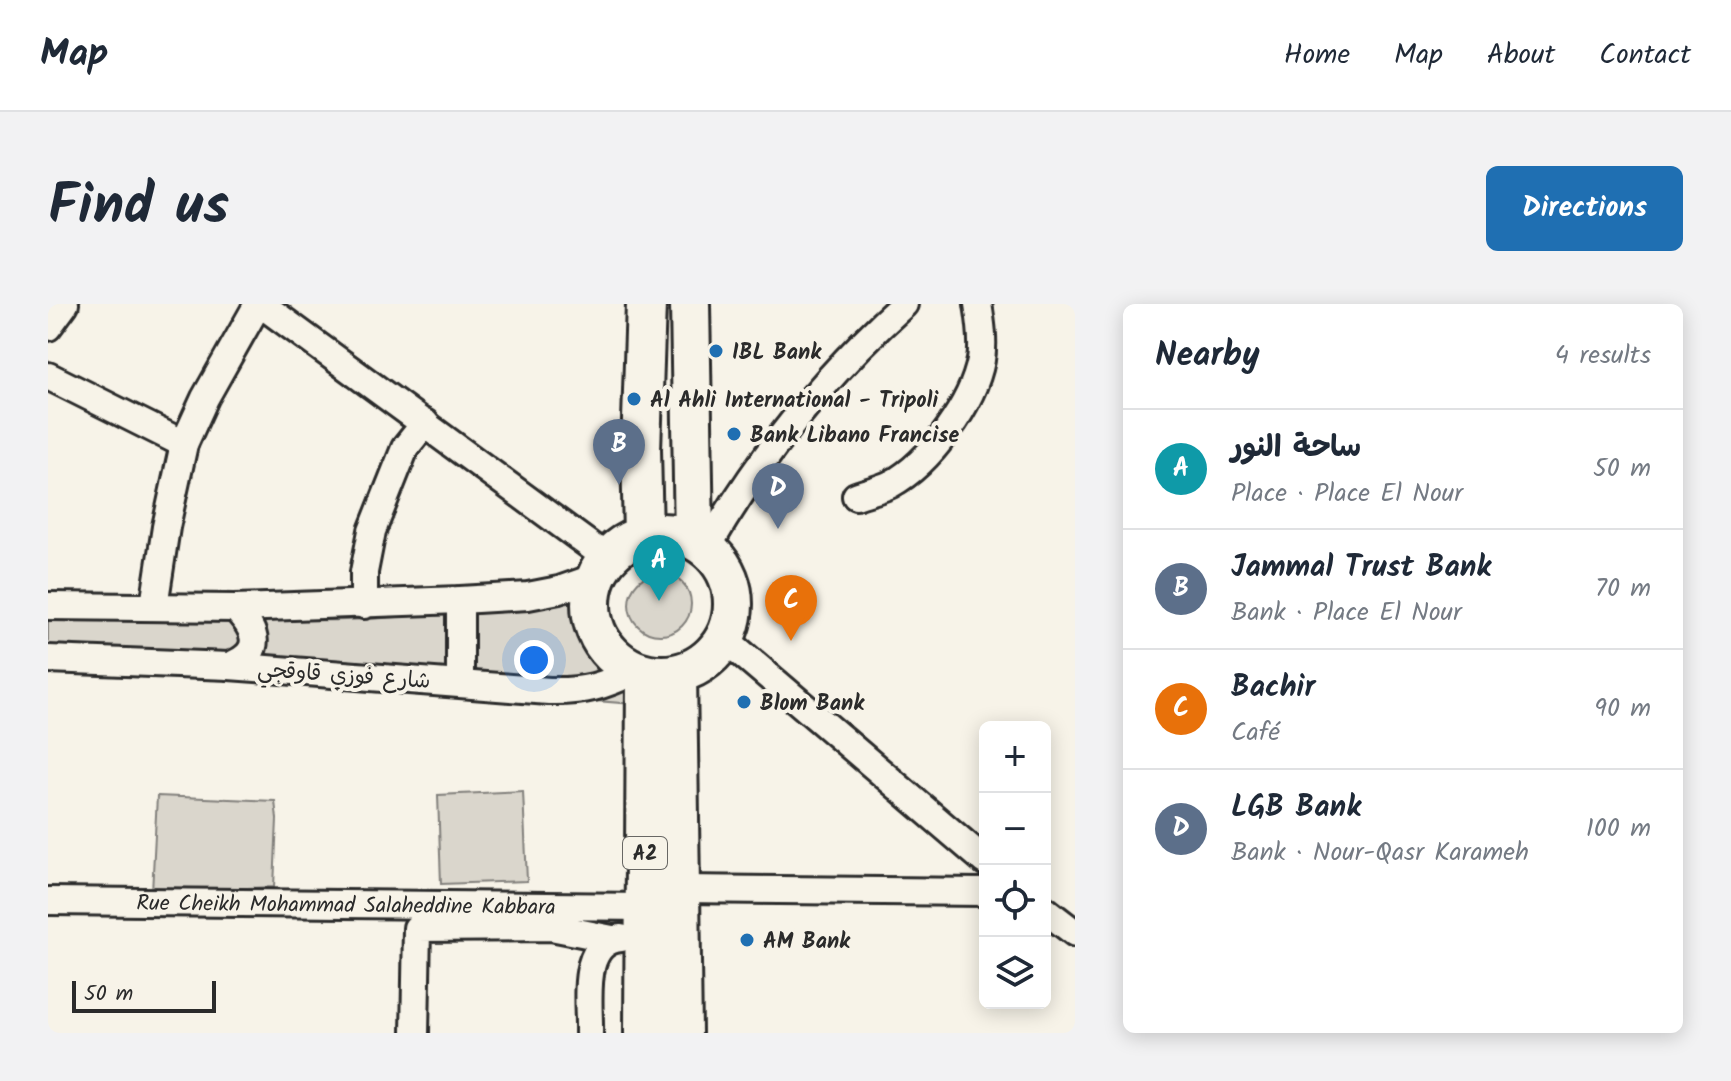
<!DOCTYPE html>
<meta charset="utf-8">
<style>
body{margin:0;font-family:Kalam,"Playpen Sans Arabic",sans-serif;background:#f2f2f3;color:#1f2937}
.controls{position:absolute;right:24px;bottom:24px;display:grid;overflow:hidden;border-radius:12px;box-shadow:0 4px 20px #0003}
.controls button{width:72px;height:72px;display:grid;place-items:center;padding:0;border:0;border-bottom:2px solid #e0e1e3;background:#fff;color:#1f2937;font:40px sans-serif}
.scale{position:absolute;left:24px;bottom:20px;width:144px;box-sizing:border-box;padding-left:8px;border:4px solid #2b2b2b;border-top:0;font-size:22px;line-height:28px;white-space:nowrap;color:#2b2b2b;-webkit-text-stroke:6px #f7f3e8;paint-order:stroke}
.you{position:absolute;left:486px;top:356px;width:28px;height:28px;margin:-20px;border:6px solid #fff;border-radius:50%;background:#1a73e8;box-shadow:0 0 0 12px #1a73e833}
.badge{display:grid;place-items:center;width:52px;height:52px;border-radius:50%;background:#1f6fb2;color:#fff;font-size:26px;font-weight:700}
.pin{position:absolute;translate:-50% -66px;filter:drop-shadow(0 2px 4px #0008)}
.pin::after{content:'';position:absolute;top:42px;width:28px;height:24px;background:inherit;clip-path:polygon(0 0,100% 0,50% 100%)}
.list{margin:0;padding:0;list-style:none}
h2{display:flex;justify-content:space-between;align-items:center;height:104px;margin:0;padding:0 32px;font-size:34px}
h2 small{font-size:26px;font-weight:400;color:#747a83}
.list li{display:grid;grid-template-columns:52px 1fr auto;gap:24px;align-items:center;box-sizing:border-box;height:120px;padding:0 32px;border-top:2px solid #e0e1e3}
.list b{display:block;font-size:30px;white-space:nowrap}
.list p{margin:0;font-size:26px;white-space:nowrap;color:#747a83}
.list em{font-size:26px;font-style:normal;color:#747a83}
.icon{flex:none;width:44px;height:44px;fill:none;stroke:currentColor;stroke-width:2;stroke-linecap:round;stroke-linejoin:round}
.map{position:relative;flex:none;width:1027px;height:729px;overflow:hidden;border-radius:12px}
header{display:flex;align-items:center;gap:48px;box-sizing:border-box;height:112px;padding:0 40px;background:#fff;border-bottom:2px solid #e0e1e3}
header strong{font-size:38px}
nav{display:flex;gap:44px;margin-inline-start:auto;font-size:28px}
.intro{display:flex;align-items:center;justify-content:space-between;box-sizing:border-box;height:192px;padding:0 48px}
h1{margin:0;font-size:56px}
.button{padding:20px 36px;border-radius:12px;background:#1f6fb2;color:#fff;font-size:28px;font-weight:700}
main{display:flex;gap:48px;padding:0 48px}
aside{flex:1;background:#fff;border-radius:12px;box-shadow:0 4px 20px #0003}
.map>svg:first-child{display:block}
.green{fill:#dad6cc;stroke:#82807c;stroke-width:2}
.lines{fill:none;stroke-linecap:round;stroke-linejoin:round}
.minor-casing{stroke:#2b2b2b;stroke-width:32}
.highway-casing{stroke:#2b2b2b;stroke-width:44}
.minor{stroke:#f7f3e8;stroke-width:26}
.highway{stroke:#f7f3e8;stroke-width:38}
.poi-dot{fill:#1f6fb2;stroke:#f7f3e8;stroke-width:3}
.labels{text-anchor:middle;stroke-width:8;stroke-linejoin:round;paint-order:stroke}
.shield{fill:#f7f3e8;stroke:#686764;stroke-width:2}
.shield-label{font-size:20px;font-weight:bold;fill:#2b2b2b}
.poi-label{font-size:22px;font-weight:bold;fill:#2b2b2b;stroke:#f7f3e8;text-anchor:start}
.street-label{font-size:22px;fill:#2b2b2b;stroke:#f7f3e8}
</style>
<header>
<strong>Map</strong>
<nav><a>Home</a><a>Map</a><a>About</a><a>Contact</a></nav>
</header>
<div class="intro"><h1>Find us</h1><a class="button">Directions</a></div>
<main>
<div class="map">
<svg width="1027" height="729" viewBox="0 0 1027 729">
<rect width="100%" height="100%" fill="#f7f3e8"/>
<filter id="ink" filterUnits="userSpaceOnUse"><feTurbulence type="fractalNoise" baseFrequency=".0125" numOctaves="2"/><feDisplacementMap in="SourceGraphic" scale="16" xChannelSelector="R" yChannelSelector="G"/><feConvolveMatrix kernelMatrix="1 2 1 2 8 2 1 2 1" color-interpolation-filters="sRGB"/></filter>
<g filter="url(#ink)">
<path class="green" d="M581 300a31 31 0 1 1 62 0a31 31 0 1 1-62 0Z
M 538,286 L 551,324 L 576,360 L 612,402 L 0,354 L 0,295 C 98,304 198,318 297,316 C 378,314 458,299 538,286 Z
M 475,487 L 479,577 L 393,580 L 390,491 Z
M 109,492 L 227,497 L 229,515 L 226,583 L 104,588 Z"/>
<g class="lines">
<defs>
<g id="minor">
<path d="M 213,0 L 559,254"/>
<path d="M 0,23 L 17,0"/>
<path d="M 0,72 L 136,140"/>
<path d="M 808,192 C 819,188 833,185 843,180 C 882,159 925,99 933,56 C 936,38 933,18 930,0"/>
<path d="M 659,244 C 712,152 777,71 856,0"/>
<path d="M 412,296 L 412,379"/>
<path d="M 316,301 L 316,268 L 324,227 L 357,144 L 377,119"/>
<path d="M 0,302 L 187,304 L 412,296 L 480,292 L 511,286 L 548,273"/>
<path d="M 106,302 L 118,223 L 136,140 L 157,94 L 210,0"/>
<path d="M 677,335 L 937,557"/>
<path d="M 0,355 L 181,362 L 501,387 C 537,388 555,382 587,367"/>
<path d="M 181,362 C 217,348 209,327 187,304"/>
<path d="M 633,585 L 937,588"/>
<path id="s1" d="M 0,597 L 597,603"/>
<path d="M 997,606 L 1027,629"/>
<path d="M 367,729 L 369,624 L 503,623 L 564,635"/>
<path d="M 541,729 C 542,698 531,638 573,634"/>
</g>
<path id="highway" d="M 642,0 L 646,235
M543 300a71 71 0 1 1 142 0a71 71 0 1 1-142 0Z
M 595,231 L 593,145 L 598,0
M 629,370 L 634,729
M 596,729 L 598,370"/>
</defs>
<use href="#minor" class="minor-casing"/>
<use href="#highway" class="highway-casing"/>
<use href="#minor" class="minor"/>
<use href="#highway" class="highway"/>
</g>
</g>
<g class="poi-dot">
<circle cx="668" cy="47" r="8"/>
<circle cx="586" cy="95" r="8"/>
<circle cx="686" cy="130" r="8"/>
<circle cx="696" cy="398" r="8"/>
<circle cx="699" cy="636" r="8"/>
</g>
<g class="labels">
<rect class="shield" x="575" y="533" width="44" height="32" rx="6"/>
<g class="shield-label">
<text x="597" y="556">A2</text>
</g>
<g class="poi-label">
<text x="684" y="55">IBL Bank</text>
<text x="602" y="103">Al Ahli International - Tripoli</text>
<text x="702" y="138">Bank Libano Francise</text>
<text x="712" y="406">Blom Bank</text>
<text x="715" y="644">AM Bank</text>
</g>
<g class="street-label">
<text transform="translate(296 370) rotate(4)" y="8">شارع فوزي قاوقجي</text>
<text dy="8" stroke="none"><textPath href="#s1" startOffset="298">Rue Cheikh Mohammad Salaheddine Kabbara</textPath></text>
</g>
</g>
</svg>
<div class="controls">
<button>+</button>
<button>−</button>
<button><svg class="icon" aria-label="locate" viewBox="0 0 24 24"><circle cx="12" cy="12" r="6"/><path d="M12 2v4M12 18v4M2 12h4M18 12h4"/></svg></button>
<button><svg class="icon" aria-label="layers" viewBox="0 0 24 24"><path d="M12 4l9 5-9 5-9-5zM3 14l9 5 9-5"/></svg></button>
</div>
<div class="scale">50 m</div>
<div class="you"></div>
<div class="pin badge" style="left:611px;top:297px;background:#0f9aa8">A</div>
<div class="pin badge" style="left:571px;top:181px;background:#5c6f8a">B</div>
<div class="pin badge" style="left:743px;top:337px;background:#e8710a">C</div>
<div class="pin badge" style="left:730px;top:225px;background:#5c6f8a">D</div>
</div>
<aside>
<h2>Nearby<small>4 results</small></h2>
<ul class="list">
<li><span class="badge" style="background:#0f9aa8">A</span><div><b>ساحة النور</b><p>Place · Place El Nour</p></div><em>50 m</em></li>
<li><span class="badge" style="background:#5c6f8a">B</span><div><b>Jammal Trust Bank</b><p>Bank · Place El Nour</p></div><em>70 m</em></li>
<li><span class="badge" style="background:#e8710a">C</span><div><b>Bachir</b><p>Café</p></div><em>90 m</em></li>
<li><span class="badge" style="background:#5c6f8a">D</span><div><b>LGB Bank</b><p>Bank · Nour-Qasr Karameh</p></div><em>100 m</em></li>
</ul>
</aside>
</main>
